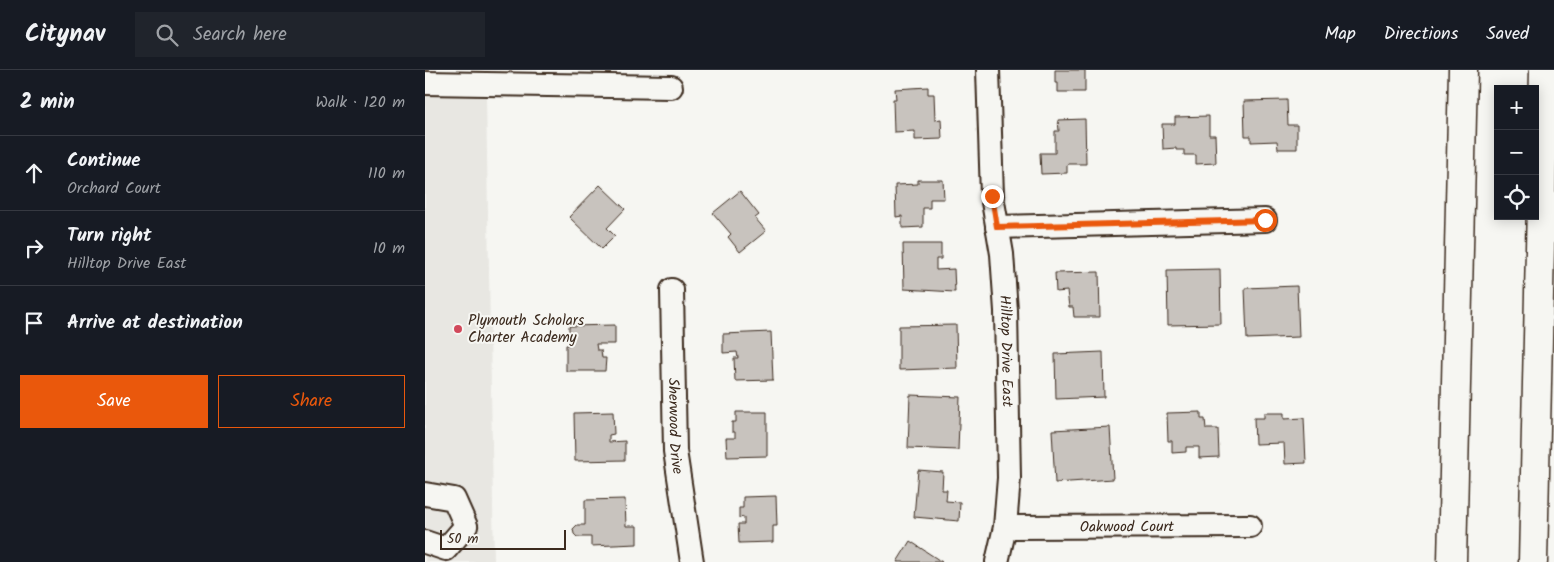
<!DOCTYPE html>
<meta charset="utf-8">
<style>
body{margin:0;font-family:Kalam,sans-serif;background:#20242c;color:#f1f3f6}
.controls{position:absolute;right:15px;top:15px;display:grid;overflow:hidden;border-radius:0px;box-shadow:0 2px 12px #0003}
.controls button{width:45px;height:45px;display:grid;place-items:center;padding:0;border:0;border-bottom:1px solid #363941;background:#171b24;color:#f1f3f6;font:25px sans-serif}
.scale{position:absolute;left:15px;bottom:12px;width:126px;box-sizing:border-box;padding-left:5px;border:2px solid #3b2a1e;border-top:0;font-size:14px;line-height:18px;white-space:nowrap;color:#3b2a1e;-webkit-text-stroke:4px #f6f6f2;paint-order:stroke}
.stop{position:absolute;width:15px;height:15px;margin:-11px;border:4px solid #ea580c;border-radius:50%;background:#fff}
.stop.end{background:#ea580c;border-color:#fff;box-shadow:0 1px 5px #0008}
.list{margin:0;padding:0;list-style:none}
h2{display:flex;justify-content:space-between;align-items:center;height:65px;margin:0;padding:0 20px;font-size:21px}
h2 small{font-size:16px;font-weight:400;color:#9ea1a6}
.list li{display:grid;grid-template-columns:32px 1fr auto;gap:15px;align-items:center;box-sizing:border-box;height:75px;padding:0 20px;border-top:1px solid #363941}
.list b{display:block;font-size:19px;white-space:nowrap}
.list p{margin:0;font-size:16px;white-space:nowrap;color:#9ea1a6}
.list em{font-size:16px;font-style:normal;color:#9ea1a6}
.actions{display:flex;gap:10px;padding:15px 20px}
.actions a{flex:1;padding:11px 0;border:1px solid #ea580c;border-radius:0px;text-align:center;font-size:18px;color:#ea580c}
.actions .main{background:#ea580c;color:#fff}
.icon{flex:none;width:28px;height:28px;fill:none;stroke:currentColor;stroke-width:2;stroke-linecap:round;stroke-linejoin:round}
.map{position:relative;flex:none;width:1129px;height:492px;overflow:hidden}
header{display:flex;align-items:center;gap:30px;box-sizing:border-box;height:70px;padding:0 25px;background:#171b24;border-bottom:1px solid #363941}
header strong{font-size:24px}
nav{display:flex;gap:28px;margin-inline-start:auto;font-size:18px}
.search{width:350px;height:45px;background:#20242c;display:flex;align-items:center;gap:12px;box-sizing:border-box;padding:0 18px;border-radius:0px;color:#9ea1a6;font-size:19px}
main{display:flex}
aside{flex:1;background:#171b24}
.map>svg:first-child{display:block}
.built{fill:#e8e7e2}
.building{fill:#c8c3be;stroke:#3b2a1e}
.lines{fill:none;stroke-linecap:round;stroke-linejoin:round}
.minor-casing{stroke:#3b2a1e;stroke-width:26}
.highway-casing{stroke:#3b2a1e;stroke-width:31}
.minor{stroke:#f6f6f2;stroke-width:22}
.highway{stroke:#f6f6f2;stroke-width:28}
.route{stroke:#ea580c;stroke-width:6}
.poi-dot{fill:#d1495b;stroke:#f6f6f2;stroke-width:2}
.labels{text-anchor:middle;stroke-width:4;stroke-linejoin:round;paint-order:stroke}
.poi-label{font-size:15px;fill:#3b2a1e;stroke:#f6f6f2;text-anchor:start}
.street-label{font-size:15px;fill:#3b2a1e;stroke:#f6f6f2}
</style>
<header>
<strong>Citynav</strong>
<div class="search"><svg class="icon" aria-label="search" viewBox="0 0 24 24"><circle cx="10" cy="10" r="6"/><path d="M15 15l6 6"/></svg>Search here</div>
<nav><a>Map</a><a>Directions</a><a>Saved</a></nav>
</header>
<main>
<aside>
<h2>2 min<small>Walk · 120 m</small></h2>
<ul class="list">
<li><svg class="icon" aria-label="ahead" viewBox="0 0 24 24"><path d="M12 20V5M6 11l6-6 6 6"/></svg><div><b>Continue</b><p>Orchard Court</p></div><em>110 m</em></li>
<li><svg class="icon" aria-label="right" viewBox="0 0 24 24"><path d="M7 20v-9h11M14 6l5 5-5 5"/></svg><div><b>Turn right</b><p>Hilltop Drive East</p></div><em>10 m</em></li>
<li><svg class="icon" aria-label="arrive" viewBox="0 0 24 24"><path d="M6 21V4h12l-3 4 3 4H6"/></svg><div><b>Arrive at destination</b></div></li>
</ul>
<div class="actions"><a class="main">Save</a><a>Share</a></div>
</aside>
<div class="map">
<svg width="1129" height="492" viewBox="0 0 1129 492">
<rect width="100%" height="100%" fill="#f6f6f2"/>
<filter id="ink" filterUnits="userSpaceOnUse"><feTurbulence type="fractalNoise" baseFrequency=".02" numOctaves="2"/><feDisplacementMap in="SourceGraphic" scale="10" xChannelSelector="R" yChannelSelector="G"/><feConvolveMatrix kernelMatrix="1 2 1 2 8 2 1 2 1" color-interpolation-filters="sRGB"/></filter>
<g filter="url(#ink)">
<path class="built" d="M 0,25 L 61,26 L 69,492 L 0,492 Z"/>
<path class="building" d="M 630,0 L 660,0 L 660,22 L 633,22 L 633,13 L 630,13 Z
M 503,17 L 503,24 L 509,24 L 510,50 L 516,49 L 517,69 L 490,70 L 490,61 L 469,62 L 468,29 L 471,29 L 470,19 Z
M 862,30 L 863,55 L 872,55 L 872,79 L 853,79 L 852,71 L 826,72 L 826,66 L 820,66 L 819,31 Z
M 784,46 L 784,65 L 790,65 L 791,93 L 771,94 L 771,85 L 759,85 L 759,80 L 751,80 L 751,78 L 738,79 L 737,54 L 750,54 L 750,47 Z
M 660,49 L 661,94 L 642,94 L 642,103 L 616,104 L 615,83 L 630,83 L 630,61 L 634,61 L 633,50 Z
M 493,110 L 518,110 L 519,129 L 505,129 L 505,138 L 498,138 L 498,157 L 477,158 L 477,146 L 471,147 L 470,115 L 493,114 Z
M 175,115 L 200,139 L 182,158 L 190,166 L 177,179 L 144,147 Z
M 315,121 L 334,145 L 330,148 L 341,161 L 315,182 L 303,167 L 306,164 L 288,143 Z
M 478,174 L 516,174 L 516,189 L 511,189 L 511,200 L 529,199 L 530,222 L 479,219 Z
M 795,199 L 796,254 L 743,255 L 742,200 Z
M 674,202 L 675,247 L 649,247 L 648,237 L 644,237 L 642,221 L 631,222 L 630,203 Z
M 872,216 L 874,267 L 822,269 L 820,218 Z
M 190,255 L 190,274 L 171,274 L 172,280 L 176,280 L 177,288 L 181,288 L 180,301 L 141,301 L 141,275 L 144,275 L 144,256 Z
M 531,255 L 532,298 L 474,300 L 474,256 Z
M 346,262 L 348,310 L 310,311 L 309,288 L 313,288 L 312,282 L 298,283 L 298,264 Z
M 678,282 L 679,327 L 631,329 L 630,284 Z
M 485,325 L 535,327 L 533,380 L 483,378 Z
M 188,342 L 189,364 L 184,365 L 184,372 L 200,371 L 200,390 L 150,391 L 149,343 Z
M 311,342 L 342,342 L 342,386 L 302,387 L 301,368 L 310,368 L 310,362 L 307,362 L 307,352 L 311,352 Z
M 776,342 L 776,349 L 780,349 L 781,359 L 793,359 L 794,387 L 774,388 L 774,377 L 761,377 L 761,382 L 747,383 L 747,371 L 743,371 L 742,343 Z
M 839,343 L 859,343 L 859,349 L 879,348 L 881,393 L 860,394 L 859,373 L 830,374 L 829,348 L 839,348 Z
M 685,357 L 688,409 L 630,413 L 627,360 Z
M 493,400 L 518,402 L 517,420 L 522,420 L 521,431 L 535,432 L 534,451 L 489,447 Z
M 351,426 L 352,456 L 348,456 L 348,472 L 314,473 L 313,454 L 319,454 L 319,447 L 314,448 L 314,438 L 318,438 L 318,427 Z
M 200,429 L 201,456 L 212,456 L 212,474 L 166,476 L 166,467 L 152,467 L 149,464 L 148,459 L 152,455 L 160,455 L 160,430 Z
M 485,471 L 517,492 L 472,492 Z"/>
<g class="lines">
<defs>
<g id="minor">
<path id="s1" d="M 563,0 L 567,126 L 577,184 L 581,241 L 584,408 L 580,457 L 572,492"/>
<path d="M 0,13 L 246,17"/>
<path d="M 572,157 L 840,150"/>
<path id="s2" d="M 247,220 L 250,381 L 267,492"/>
<path d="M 0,424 L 29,429 L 41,456 L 21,479 L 0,472"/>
<path id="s3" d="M 580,457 L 825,456"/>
</g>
<path id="highway" d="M 1027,492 L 1038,0
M 1108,492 L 1119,0"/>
</defs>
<use href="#minor" class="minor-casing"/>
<use href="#highway" class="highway-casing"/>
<use href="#minor" class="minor"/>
<use href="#highway" class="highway"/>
</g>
</g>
<g class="lines" filter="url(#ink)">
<path class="route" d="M 567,126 L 572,157 L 840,150"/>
</g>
<circle class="poi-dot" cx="33" cy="259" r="5"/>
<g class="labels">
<g class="poi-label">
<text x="43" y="255">Plymouth Scholars<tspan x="43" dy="17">Charter Academy</tspan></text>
</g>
<g class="street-label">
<text dy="5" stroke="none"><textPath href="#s1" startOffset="282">Hilltop Drive East</textPath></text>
<text dy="5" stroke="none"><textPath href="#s2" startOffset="136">Sherwood Drive</textPath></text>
<text dy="5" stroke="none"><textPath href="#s3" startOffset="122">Oakwood Court</textPath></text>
</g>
</g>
</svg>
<div class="controls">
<button>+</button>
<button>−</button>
<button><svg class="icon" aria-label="locate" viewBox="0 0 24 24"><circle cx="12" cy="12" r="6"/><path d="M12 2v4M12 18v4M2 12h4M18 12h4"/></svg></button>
</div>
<div class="scale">50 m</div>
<div class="stop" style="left:840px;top:150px"></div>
<div class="stop end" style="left:567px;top:126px"></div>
</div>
</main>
